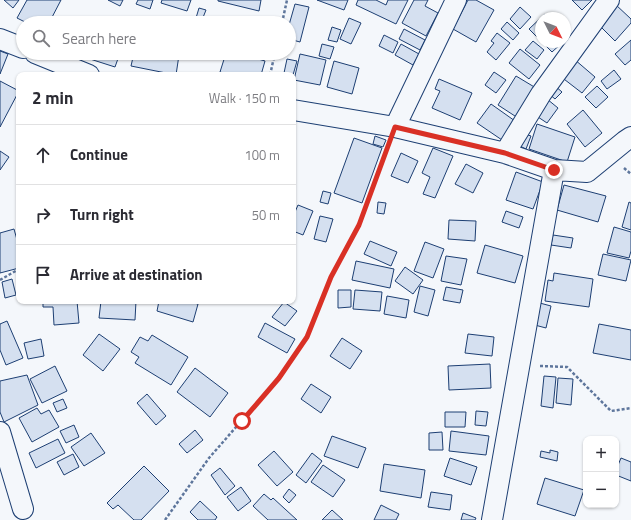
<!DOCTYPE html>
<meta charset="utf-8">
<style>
body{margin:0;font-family:"Titillium Web",sans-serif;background:#f2f2f3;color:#2b2b33}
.controls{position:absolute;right:12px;bottom:12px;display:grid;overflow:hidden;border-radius:8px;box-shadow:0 1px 3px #0004}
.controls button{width:36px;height:36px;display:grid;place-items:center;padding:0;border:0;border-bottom:1px solid #e1e1e2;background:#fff;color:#2b2b33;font:20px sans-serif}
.compass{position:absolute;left:535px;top:12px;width:36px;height:36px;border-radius:50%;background:#fff;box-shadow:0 1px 3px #0004;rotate:132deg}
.stop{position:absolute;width:12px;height:12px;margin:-9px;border:3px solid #d93025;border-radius:50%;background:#fff}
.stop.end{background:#d93025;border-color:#fff;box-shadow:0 1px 4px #0008}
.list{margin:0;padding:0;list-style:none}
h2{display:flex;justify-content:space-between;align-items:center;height:52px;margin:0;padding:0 16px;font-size:17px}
h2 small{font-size:13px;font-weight:400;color:#7c7c81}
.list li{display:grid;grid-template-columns:26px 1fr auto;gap:12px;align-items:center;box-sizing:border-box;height:60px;padding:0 16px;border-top:1px solid #e1e1e2}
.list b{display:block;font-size:15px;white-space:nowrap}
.list em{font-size:13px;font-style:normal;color:#7c7c81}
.icon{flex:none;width:22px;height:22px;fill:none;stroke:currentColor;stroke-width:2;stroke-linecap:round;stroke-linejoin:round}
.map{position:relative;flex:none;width:631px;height:520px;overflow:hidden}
.search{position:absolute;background:#fff;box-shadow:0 1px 3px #0004;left:16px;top:16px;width:280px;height:44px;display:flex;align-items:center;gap:10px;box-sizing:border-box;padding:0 14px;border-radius:22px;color:#7c7c81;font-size:15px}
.panel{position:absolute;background:#fff;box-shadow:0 1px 3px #0004;left:16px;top:72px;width:280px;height:232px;border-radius:8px}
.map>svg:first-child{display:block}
.building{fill:#d5e0f0;stroke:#1d3f73}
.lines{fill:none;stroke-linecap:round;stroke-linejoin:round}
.minor-casing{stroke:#1d3f73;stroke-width:22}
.path{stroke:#5e769c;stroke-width:2.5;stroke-dasharray:3 2;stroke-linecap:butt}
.minor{stroke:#f4f7fb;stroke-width:20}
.route{stroke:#d93025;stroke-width:5}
</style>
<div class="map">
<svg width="631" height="520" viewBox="0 0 631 520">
<rect width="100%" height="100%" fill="#f4f7fb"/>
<path class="building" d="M 4,0 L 19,0 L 13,8 Z
M 27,0 L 61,0 L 49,23 L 27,23 L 17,18 Z
M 108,0 L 123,0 L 120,6 Z
M 138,0 L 153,0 L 150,9 L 136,4 Z
M 162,0 L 191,0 L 187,11 L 161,3 Z
M 218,0 L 261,0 L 259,11 L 218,1 Z
M 317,0 L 348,0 L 344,10 Z
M 358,0 L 376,0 L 386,5 L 388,0 L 408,0 L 396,24 L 356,5 Z
M 414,0 L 428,0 L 425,6 L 438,13 L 426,36 L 402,23 Z
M 468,0 L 476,0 L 494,10 L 476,42 L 453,29 Z
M 572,0 L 592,0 L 582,10 Z
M 295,4 L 309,7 L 300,42 L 289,39 L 289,25 Z
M 615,4 L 631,19 L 631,23 L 615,41 L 597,23 Z
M 520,7 L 531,17 L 520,29 L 510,19 Z
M 199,8 L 206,10 L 202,20 L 196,18 Z
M 545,14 L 549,18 L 541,18 L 541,41 L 529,29 Z
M 349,18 L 361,23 L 351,44 L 340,39 Z
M 507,22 L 519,33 L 513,40 L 501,29 Z
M 332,27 L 341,30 L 337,42 L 328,40 Z
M 404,29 L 425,40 L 420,50 L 399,39 Z
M 497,33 L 510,43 L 496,60 L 487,52 L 494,43 L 491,41 Z
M 384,35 L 398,42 L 393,53 L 379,46 Z
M 631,40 L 631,60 L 625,65 L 615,54 Z
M 533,41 L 544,50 L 537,59 L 525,50 Z
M 542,42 L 563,42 L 552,52 Z
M 322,44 L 334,47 L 330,59 L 319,56 Z
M 401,44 L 419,54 L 413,65 L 395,55 Z
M 520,49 L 540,65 L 529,79 L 509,63 Z
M 0,51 L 8,54 L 0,74 Z
M 65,53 L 87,53 L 85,59 Z
M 92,53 L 120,53 L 115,67 L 90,59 Z
M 134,53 L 153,53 L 161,54 L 161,53 L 169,53 L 179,55 L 176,75 L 131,66 Z
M 226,53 L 238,53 L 265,61 L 261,75 L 230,75 L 220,72 Z
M 300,54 L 326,60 L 320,85 L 294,80 Z
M 287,59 L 297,61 L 293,75 L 284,73 Z
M 574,59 L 595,77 L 582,93 L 560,76 Z
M 334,61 L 359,68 L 352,94 L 327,87 Z
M 614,70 L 621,79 L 607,89 L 601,81 Z
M 494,72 L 506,80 L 496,93 L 485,85 Z
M 516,76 L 536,88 L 518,118 L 498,105 Z
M 439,79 L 472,93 L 460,120 L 432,108 L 440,91 L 435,89 Z
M 0,81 L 19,91 L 0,127 Z
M 554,85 L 562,92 L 555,99 L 548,93 Z
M 597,86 L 608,97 L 596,108 L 585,97 Z
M 547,99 L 558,108 L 547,123 L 535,115 Z
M 491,104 L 515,121 L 502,140 L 477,123 Z
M 583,110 L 602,133 L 585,147 L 567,124 Z
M 537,124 L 575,137 L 567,162 L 529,149 Z
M 522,133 L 531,136 L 526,149 L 518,145 Z
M 375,136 L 386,140 L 383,147 L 373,144 Z
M 354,138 L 382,148 L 362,203 L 334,193 Z
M 433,148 L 453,156 L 435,198 L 423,194 L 430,177 L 422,173 Z
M 0,151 L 9,157 L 0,170 Z
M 401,153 L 418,161 L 408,183 L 391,176 Z
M 466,164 L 483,173 L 473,193 L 455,184 Z
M 516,172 L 543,182 L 533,209 L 506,200 Z
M 564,185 L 606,196 L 598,222 L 557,210 Z
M 323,191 L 331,193 L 328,204 L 320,202 Z
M 378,202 L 386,203 L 384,214 L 377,213 Z
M 629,202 L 631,203 L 631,230 L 622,227 Z
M 298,205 L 313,211 L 303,235 L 293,231 L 293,211 L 295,212 Z
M 506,211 L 523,217 L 519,228 L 502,222 Z
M 320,216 L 333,219 L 326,242 L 314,239 Z
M 449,220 L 476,221 L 475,241 L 448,239 Z
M 614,227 L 631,232 L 631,251 L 629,258 L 607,253 Z
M 14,229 L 19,247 L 19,268 L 0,273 L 0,233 Z
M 553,235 L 573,238 L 571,248 L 551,245 Z
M 370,241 L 397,252 L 391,266 L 364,254 Z
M 425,242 L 444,249 L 433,278 L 414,271 Z
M 485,245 L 523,256 L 515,283 L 477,273 Z
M 603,254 L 631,260 L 626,281 L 598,275 Z
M 446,256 L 467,259 L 461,285 L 441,281 Z
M 356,261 L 394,269 L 390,288 L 352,280 Z
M 405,267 L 423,280 L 413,294 L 395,281 Z
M 554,273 L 593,279 L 589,307 L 545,301 L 548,280 L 553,281 Z
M 12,279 L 16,295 L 5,298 L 2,282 Z
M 420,286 L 435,290 L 428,316 L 414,312 Z
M 446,287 L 463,290 L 460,303 L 443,300 Z
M 338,290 L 351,290 L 351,307 L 338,308 Z
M 355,290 L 382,292 L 380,311 L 353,309 Z
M 387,296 L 409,300 L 406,318 L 384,314 Z
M 43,301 L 77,301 L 79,323 L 54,325 L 53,307 L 43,307 Z
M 101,301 L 136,301 L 135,320 L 99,318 Z
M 159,301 L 186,301 L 198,304 L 193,322 L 157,311 Z
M 284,302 L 297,311 L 285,326 L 272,317 Z
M 536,302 L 551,306 L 546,328 L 531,324 Z
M 7,321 L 23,358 L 6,365 L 0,350 L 0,324 Z
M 265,323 L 295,339 L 287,353 L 258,337 Z
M 599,324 L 631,330 L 631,360 L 593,353 Z
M 99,334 L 120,349 L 103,371 L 83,355 Z
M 468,334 L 494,337 L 492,356 L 465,353 Z
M 152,335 L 188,357 L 171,385 L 135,363 L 139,357 L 131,352 L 140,337 L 148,341 Z
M 342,338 L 362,351 L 350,369 L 330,356 Z
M 41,339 L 44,356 L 28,359 L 24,343 Z
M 490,364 L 491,388 L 449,390 L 448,366 Z
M 55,366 L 67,391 L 42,403 L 30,379 Z
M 195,368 L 228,393 L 210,417 L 177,392 Z
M 27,375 L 38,405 L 4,422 L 0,412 L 0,381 Z
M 544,376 L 556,377 L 553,408 L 541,406 Z
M 558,378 L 573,379 L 571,405 L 556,403 Z
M 311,384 L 331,397 L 321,413 L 301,399 Z
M 147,394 L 166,416 L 156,425 L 137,403 Z
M 63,399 L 67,408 L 57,412 L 53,403 Z
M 37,408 L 41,414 L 49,410 L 59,427 L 32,442 L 19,418 Z
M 476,411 L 488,412 L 486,426 L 475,425 Z
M 445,412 L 466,412 L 465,427 L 445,427 Z
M 74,425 L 79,437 L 66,443 L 60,431 Z
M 195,430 L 203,440 L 187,453 L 179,444 Z
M 451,431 L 489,436 L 486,455 L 449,451 Z
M 442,432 L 443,450 L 429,450 L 429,433 Z
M 91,433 L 105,453 L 84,466 L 71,447 Z
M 332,436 L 366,448 L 358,468 L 324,456 Z
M 58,439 L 65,453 L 36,468 L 29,453 Z
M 550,450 L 558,452 L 557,461 L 540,457 L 541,451 L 550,453 Z
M 274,451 L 293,472 L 277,486 L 258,465 Z
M 312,453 L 322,461 L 306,483 L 296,475 Z
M 73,454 L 79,467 L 64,475 L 57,462 Z
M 450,458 L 477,467 L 471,485 L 444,476 Z
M 621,458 L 631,462 L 631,481 L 616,475 L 616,470 Z
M 384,464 L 425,470 L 421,498 L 380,491 Z
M 323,465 L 345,480 L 333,497 L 311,482 Z
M 144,466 L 169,491 L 141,520 L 134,520 L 118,505 L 113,509 L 107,503 Z
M 220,468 L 235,486 L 225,495 L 211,475 Z
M 545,478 L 584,490 L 575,516 L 537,504 Z
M 241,487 L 251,501 L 238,511 L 227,497 Z
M 289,489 L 296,495 L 289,503 L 283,497 Z
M 431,492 L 452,495 L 450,510 L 428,507 Z
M 264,494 L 271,500 L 273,498 L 297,520 L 268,520 L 253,506 Z
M 200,501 L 217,517 L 215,520 L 198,520 L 190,512 Z
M 381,505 L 399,514 L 396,520 L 374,520 Z
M 332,510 L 343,520 L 322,520 Z
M 463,513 L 476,518 L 475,520 L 461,520 Z"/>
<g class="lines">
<defs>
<path id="minor" d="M 0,39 L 23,48
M 35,53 L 89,75
M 293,110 L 395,127 L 505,153 L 554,170 L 587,172 L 625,141 L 631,137
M 395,127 L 456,0
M 505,153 L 541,94 L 609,0
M 0,432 L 23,509
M 492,520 L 554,170"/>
</defs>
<use href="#minor" class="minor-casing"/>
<path class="path" d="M 282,23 L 287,0
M 270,75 L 275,53
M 624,168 L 631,174
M 0,280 L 19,269
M 540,366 L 567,367 L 611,411 L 631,408
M 165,520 L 209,458 L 279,378 L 307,337 L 331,277 L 359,225 L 388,146"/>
<use href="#minor" class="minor"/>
</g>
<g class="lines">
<path class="route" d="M 242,421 L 279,378 L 307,337 L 331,277 L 359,225 L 395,127 L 505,153 L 554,170"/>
</g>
</svg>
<div class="controls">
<button>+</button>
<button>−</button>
</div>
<svg class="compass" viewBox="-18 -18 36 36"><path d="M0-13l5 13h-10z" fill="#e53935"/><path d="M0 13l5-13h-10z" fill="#7c7c81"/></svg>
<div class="stop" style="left:242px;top:421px"></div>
<div class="stop end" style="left:554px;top:170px"></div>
<div class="search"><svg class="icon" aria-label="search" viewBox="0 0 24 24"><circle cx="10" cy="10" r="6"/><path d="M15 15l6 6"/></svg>Search here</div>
<section class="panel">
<h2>2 min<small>Walk · 150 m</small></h2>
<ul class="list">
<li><svg class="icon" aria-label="ahead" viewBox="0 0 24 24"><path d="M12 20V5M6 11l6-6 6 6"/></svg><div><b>Continue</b></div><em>100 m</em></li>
<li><svg class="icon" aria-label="right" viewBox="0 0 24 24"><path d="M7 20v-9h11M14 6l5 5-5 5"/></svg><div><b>Turn right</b></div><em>50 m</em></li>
<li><svg class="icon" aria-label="arrive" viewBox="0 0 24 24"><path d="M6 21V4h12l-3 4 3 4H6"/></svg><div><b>Arrive at destination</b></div></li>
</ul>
</section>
</div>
